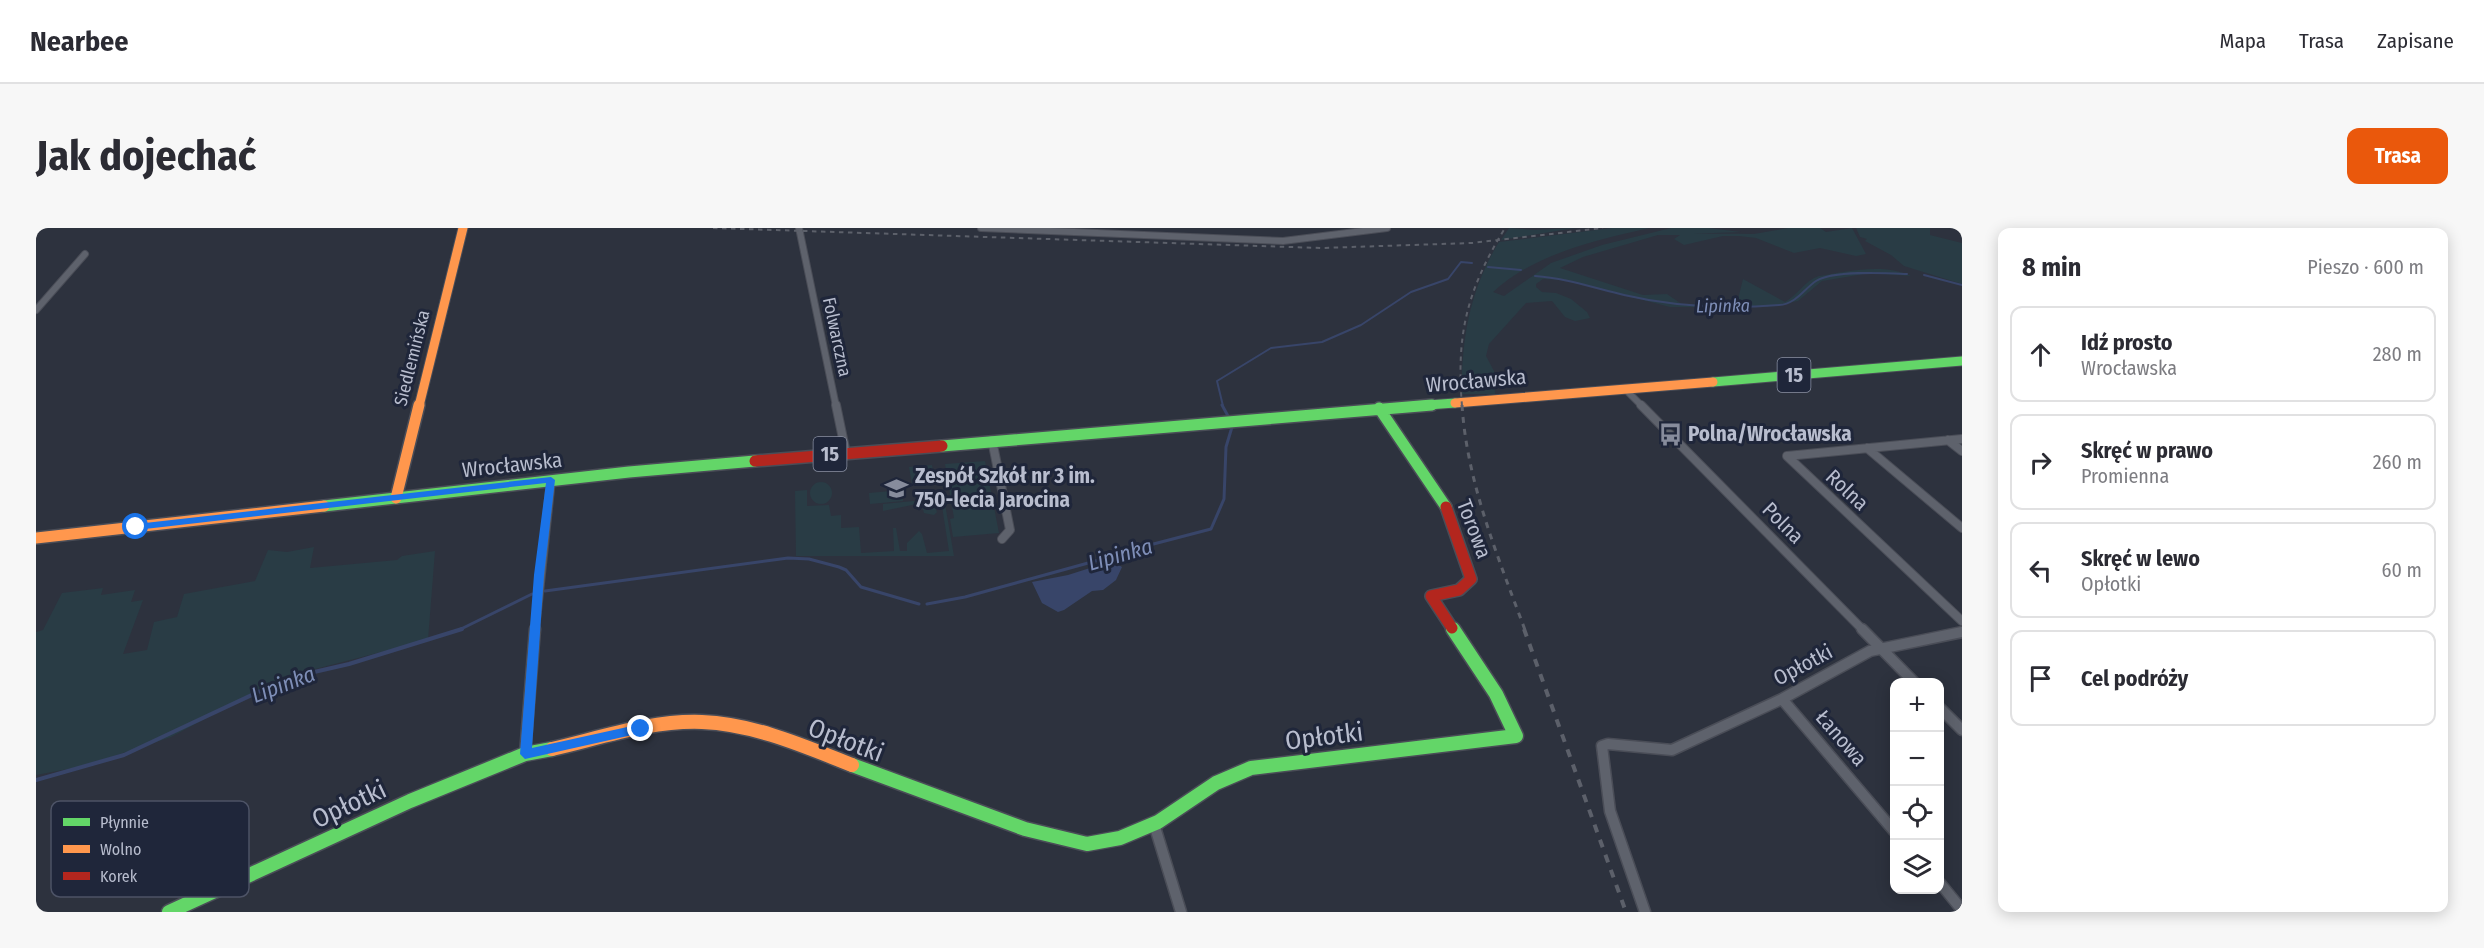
<!DOCTYPE html>
<html lang="pl">
<meta charset="utf-8">
<style>
body{margin:0;font-family:"Fira Sans Condensed",sans-serif;background:#f7f7f7;color:#2b2b33}
.controls{position:absolute;right:18px;bottom:18px;display:grid;overflow:hidden;border-radius:12px;box-shadow:0 3px 15px #0003}
.controls button{width:54px;height:54px;display:grid;place-items:center;padding:0;border:0;border-bottom:2px solid #e1e1e2;background:#fff;color:#2b2b33;font:30px sans-serif}
.stop{position:absolute;width:18px;height:18px;margin:-14px;border:4px solid #1a73e8;border-radius:50%;background:#fff}
.stop.end{background:#1a73e8;border-color:#fff;box-shadow:0 2px 6px #0008}
.list{margin:0;padding:0;list-style:none}
h2{display:flex;justify-content:space-between;align-items:center;height:78px;margin:0;padding:0 24px;font-size:26px}
h2 small{font-size:20px;font-weight:400;color:#7c7c81}
.list li{display:grid;grid-template-columns:39px 1fr auto;gap:18px;align-items:center;box-sizing:border-box;height:96px;margin:0 12px 12px;padding:0 12px;border:2px solid #e1e1e2;border-radius:12px}
.list b{display:block;font-size:22px;white-space:nowrap}
.list p{margin:0;font-size:20px;white-space:nowrap;color:#7c7c81}
.list em{font-size:20px;font-style:normal;color:#7c7c81}
.icon{flex:none;width:33px;height:33px;fill:none;stroke:currentColor;stroke-width:2;stroke-linecap:round;stroke-linejoin:round}
.map{position:relative;flex:none;width:1926px;height:684px;overflow:hidden;border-radius:12px}
header{display:flex;align-items:center;gap:36px;box-sizing:border-box;height:84px;padding:0 30px;background:#fff;border-bottom:2px solid #e1e1e2}
header strong{font-size:28px}
nav{display:flex;gap:33px;margin-inline-start:auto;font-size:21px}
.intro{display:flex;align-items:center;justify-content:space-between;box-sizing:border-box;height:144px;padding:0 36px}
h1{margin:0;font-size:42px}
.button{padding:15px 27px;border-radius:12px;background:#ea580c;color:#fff;font-size:21px;font-weight:700}
main{display:flex;gap:36px;padding:0 36px}
aside{flex:1;background:#fff;border-radius:12px;box-shadow:0 3px 15px #0003}
.map>svg:first-child{display:block}
.green{fill:#293c45}
.water{fill:#384569}
.lines{fill:none;stroke-linecap:round;stroke-linejoin:round}
.stream-far2{stroke:#384569;stroke-width:2}
.stream-far1{stroke:#384569;stroke-width:3}
.stream{stroke:#384569;stroke-width:4}
.street-far2-casing{stroke:#4a4d57;stroke-width:8}
.street-far1-casing{stroke:#4a4d57;stroke-width:10}
.street-casing{stroke:#4a4d57;stroke-width:13}
.fast-far2-casing{stroke:#4a4d57;stroke-width:11}
.fast-far1-casing{stroke:#4a4d57;stroke-width:14}
.fast-casing{stroke:#4a4d57;stroke-width:17}
.slow-far2-casing{stroke:#4a4d57;stroke-width:11}
.slow-far1-casing{stroke:#4a4d57;stroke-width:14}
.slow-casing{stroke:#4a4d57;stroke-width:17}
.jam-casing{stroke:#4a4d57;stroke-width:14}
.street-far2{stroke:#5e626c;stroke-width:6}
.street-far1{stroke:#5e626c;stroke-width:8}
.street{stroke:#5e626c;stroke-width:10}
.fast-far2{stroke:#63d668;stroke-width:9}
.fast-far1{stroke:#63d668;stroke-width:11}
.fast{stroke:#63d668;stroke-width:14}
.slow-far2{stroke:#ff974d;stroke-width:9}
.slow-far1{stroke:#ff974d;stroke-width:11}
.slow{stroke:#ff974d;stroke-width:14}
.jam{stroke:#b3261e;stroke-width:11}
.rail-far2{stroke:#5c606a;stroke-width:2;stroke-dasharray:4.5 4.5;stroke-linecap:butt}
.rail-far1{stroke:#5c606a;stroke-width:3;stroke-dasharray:6 6;stroke-linecap:butt}
.rail{stroke:#5c606a;stroke-width:4;stroke-dasharray:8 8;stroke-linecap:butt}
.route{fill:#1a73e8}
.labels{text-anchor:middle;stroke-width:6;stroke-linejoin:round;paint-order:stroke}
.far-water-label{font-size:18px;font-style:italic;fill:#7e8eb7;stroke:#1f263a}
.far-street-label{font-size:18px;fill:#b8bdce;stroke:#1f263a}
.shield{fill:#1f263a;stroke:#8a90a2;stroke-width:1.5}
.shield-label{font-size:20px;font-weight:bold;fill:#b8bdce}
.street-label{font-size:21px;fill:#b8bdce;stroke:#1f263a}
.poi-label{font-size:21px;font-weight:bold;fill:#b8bdce;stroke:#1f263a;text-anchor:start}
.water-label{font-size:22px;font-style:italic;fill:#7e8eb7;stroke:#1f263a}
.near-street-label{font-size:26px;fill:#b8bdce;stroke:#1f263a}
.key{fill:#1f263a;stroke:#4d5366;stroke-width:1.5}
.key-label{font-size:16px;fill:#b8bdce}
</style>
<header>
<strong>Nearbee</strong>
<nav><a>Mapa</a><a>Trasa</a><a>Zapisane</a></nav>
</header>
<div class="intro"><h1>Jak dojechać</h1><a class="button">Trasa</a></div>
<main>
<div class="map">
<svg width="1926" height="684" viewBox="0 0 1926 684">
<rect width="100%" height="100%" fill="#2d323e"/>
<path class="green" d="M 1473,0 L 1498,2 L 1539,0 L 1465,12 Z
M 1576,0 L 1613,0 C 1558,13 1500,25 1457,64 L 1468,68 L 1515,35 L 1566,17 L 1635,0 L 1673,0 L 1705,4 L 1622,7 L 1547,29 L 1524,40 L 1607,67 L 1631,66 L 1647,77 L 1701,75 L 1707,51 L 1749,74 C 1762,67 1769,52 1783,48 C 1812,43 1848,35 1875,48 L 1834,45 L 1786,53 L 1762,73 L 1731,79 L 1634,79 L 1530,52 L 1507,51 L 1500,56 L 1500,59 L 1506,64 L 1520,65 L 1535,71 L 1551,84 L 1554,90 L 1539,93 L 1529,89 L 1516,73 L 1490,75 L 1453,116 L 1450,128 L 1458,143 L 1459,166 L 1426,166 C 1425,112 1434,61 1463,14 Z
M 1752,0 L 1784,0 L 1790,4 L 1816,0 L 1830,26 L 1820,28 L 1784,20 L 1758,25 L 1720,10 L 1703,8 L 1687,8 L 1648,17 L 1638,11 L 1647,5 L 1718,6 Z
M 1820,0 L 1894,0 L 1894,7 L 1926,15 L 1926,56 L 1868,38 L 1855,27 L 1829,13 L 1831,11 L 1824,9 Z
M 949,233 L 963,305 L 917,309 L 914,291 L 918,290 L 909,236 Z
M 896,237 L 899,253 L 876,256 L 873,239 Z
M774 265a11 11 0 1 1 22 0a11 11 0 1 1-22 0Z
M 771,262 L 771,278 L 793,277 L 795,288 L 805,287 L 805,300 L 823,299 L 825,325 L 858,323 L 857,300 L 860,300 L 864,323 L 871,323 L 871,315 L 883,303 L 886,306 L 891,325 L 913,323 L 905,272 L 897,274 L 901,284 L 898,287 L 888,285 L 886,278 L 881,276 L 847,283 L 847,276 L 908,270 L 918,328 L 760,328 L 759,263 Z
M 866,262 L 867,273 L 834,276 L 833,265 Z
M 278,319 L 274,340 L 361,332 L 366,328 L 399,323 L 392,412 L 248,449 L 135,509 L 48,538 L 0,547 L 0,404 L 7,402 L 26,365 L 67,360 L 65,367 L 99,362 L 95,374 L 107,372 L 87,426 L 111,422 L 118,394 L 141,389 L 148,366 L 219,353 L 232,322 L 251,324 Z"/>
<path class="water" d="M 1076,333 L 1086,339 L 1080,352 L 1067,362 L 1056,363 L 1028,382 L 1022,384 L 1006,375 L 996,354 L 1032,347 Z"/>
<g class="lines">
<path class="stream-far2" d="M 1452,39 L 1485,42
M 1888,47 L 1926,57
M 1499,48 C 1530,50 1558,60 1588,67 C 1639,79 1691,81 1743,77 C 1760,76 1768,61 1780,53 C 1797,42 1850,45 1871,46
M 1187,178 L 1181,153 L 1235,120 L 1286,114 L 1325,97 L 1375,64 L 1412,51 L 1425,34 L 1436,35"/>
<path class="stream-far1" d="M 1186,177 L 1192,188
M 509,363 L 752,330 L 773,331 L 803,339 L 810,342 L 825,359 L 883,376
M 891,376 L 929,369 L 1063,332 L 1085,330 L 1106,319 L 1175,301 L 1188,271 L 1190,219 L 1196,199
M 423,402 L 496,366"/>
<path class="stream" d="M 0,552 L 88,527 L 252,450 L 313,436 L 426,401"/>
<defs>
<path id="street-far2" d="M 763,0 L 800,178
M 945,0 L 1247,13 L 1351,0
M 0,82 L 49,26
M 1589,161 L 1606,178"/>
<path id="street-far1" d="M 800,177 L 810,225
M 1605,177 L 1827,402
M 1926,211 L 1751,228 L 1926,393
M 956,212 L 974,302 L 966,311
M 1912,212 L 1926,223
M 1831,220 L 1926,300
M 499,402 L 515,252"/>
<path id="street" d="M 1826,401 L 1878,454
M 1746,471 L 1858,603
M 1904,480 L 1926,502
M 489,526 L 499,401
M 1118,596 L 1145,684
M 1904,655 L 1926,682
M 1609,684 L 1574,583 L 1566,518 L 1572,516 L 1636,522 L 1746,471 L 1834,423 L 1926,404"/>
<path id="fast-far2" d="M 1677,154 L 1926,133
M 1378,178 L 1419,175"/>
<path id="fast-far1" d="M 1343,180 L 1410,279
M 906,218 L 1396,177
M 288,278 L 593,244 L 719,233
M 1416,400 L 1418,402"/>
<path id="fast" d="M 816,537 L 989,601 L 1051,616 L 1084,610 L 1122,594 L 1180,555 L 1215,540 L 1480,508 L 1460,466 L 1417,401
M 133,684 L 374,573 L 489,526 L 516,521"/>
<path id="slow-far2" d="M 1419,175 L 1677,154
M 383,178 L 427,0"/>
<path id="slow-far1" d="M 360,270 L 383,177
M 0,310 L 288,278"/>
<path id="slow" d="M 516,521 C 564,510 616,492 666,494 C 718,496 768,518 816,537"/>
<path id="jam" d="M 719,233 L 906,218
M 1410,279 L 1435,351 L 1423,362 L 1395,368 L 1416,400"/>
</defs>
<use href="#street-far2" class="street-far2-casing"/>
<use href="#street-far1" class="street-far1-casing"/>
<use href="#street" class="street-casing"/>
<use href="#fast-far2" class="fast-far2-casing"/>
<use href="#fast-far1" class="fast-far1-casing"/>
<use href="#fast" class="fast-casing"/>
<use href="#slow-far2" class="slow-far2-casing"/>
<use href="#slow-far1" class="slow-far1-casing"/>
<use href="#slow" class="slow-casing"/>
<use href="#jam" class="jam-casing"/>
<use href="#street-far2" class="street-far2"/>
<use href="#street-far1" class="street-far1"/>
<use href="#street" class="street"/>
<use href="#fast-far2" class="fast-far2"/>
<use href="#fast-far1" class="fast-far1"/>
<use href="#fast" class="fast"/>
<use href="#slow-far2" class="slow-far2"/>
<use href="#slow-far1" class="slow-far1"/>
<use href="#slow" class="slow"/>
<use href="#jam" class="jam"/>
<path class="rail-far2" d="M 677,0 L 1285,20 L 1436,15 L 1567,0
M 1426,178 C 1420,106 1431,62 1469,0"/>
<path class="rail-far1" d="M 1426,177 C 1431,255 1462,329 1489,402"/>
<path class="rail" d="M 1488,401 L 1590,684"/>
</g>
<path class="route" d="M 515,249 L 519,252 L 508,347 L 496,520 L 605,496 L 611,501 L 605,505 L 489,531 L 484,526 L 498,347 L 510,255 L 100,302 L 95,299 L 100,296 Z"/>
<defs>
<symbol id="bus-bare" viewBox="-9 -9 18 18"><path d="M-5-6H5V4H4V6H2V4H-2V6H-4V4H-5ZM-3.5-4V0h7V-4ZM-3.5 1.2v1.5H-2V1.2ZM2 1.2v1.5H3.5V1.2Z" fill="#878c9c" stroke="#1f263a" stroke-width="2.5" paint-order="stroke"/></symbol>
<symbol id="school-bare" viewBox="-9 -9 18 18"><path d="M0-5L7-2L0 1L-7-2ZM-4 1L0 2.5L4 1V4Q0 6-4 4Z" fill="#878c9c" stroke="#1f263a" stroke-width="2.5" paint-order="stroke"/></symbol>
</defs>
<g fill-rule="evenodd">
<use href="#bus-bare" x="1618" y="190" width="33" height="33"/>
<use href="#school-bare" x="844" y="244" width="33" height="33"/>
</g>
<g class="labels">
<g class="far-water-label">
<text transform="translate(1687 78) rotate(-1)" y="6">Lipinka</text>
</g>
<g class="far-street-label">
<text transform="translate(801 109) rotate(78)" y="6">Folwarczna</text>
<text transform="translate(376 130) rotate(-76)" y="6">Siedlemińska</text>
</g>
<g class="shield">
<rect x="1741.5" y="130" width="33" height="34" rx="4.5"/>
<rect x="777.5" y="209" width="33" height="34" rx="4.5"/>
</g>
<g class="shield-label">
<text x="1758" y="154">15</text>
<text x="794" y="233">15</text>
</g>
<g class="street-label">
<text transform="translate(1440 153) rotate(-5)" y="7">Wrocławska</text>
<text transform="translate(476 237) rotate(-6)" y="7">Wrocławska</text>
<text transform="translate(1811 262) rotate(43)" y="7">Rolna</text>
<text transform="translate(1747 295) rotate(45)" y="7">Polna</text>
<text transform="translate(1438 301) rotate(69)" y="7">Torowa</text>
<text transform="translate(1767 437) rotate(-28)" y="7">Opłotki</text>
<text transform="translate(1805 510) rotate(49)" y="7">Łanowa</text>
</g>
<g class="poi-label">
<text x="1652" y="213">Polna/Wrocławska</text>
<text x="879" y="255">Zespół Szkół nr 3 im.<tspan x="879" dy="24">750-lecia Jarocina</tspan></text>
</g>
<g class="water-label">
<text transform="translate(1084 326) rotate(-16)" y="8">Lipinka</text>
<text transform="translate(247 456) rotate(-21)" y="8">Lipinka</text>
</g>
<g class="near-street-label">
<text transform="translate(1288 508) rotate(-7)" y="9">Opłotki</text>
<text transform="translate(810 512) rotate(21)" y="9">Opłotki</text>
<text transform="translate(313 576) rotate(-25)" y="9">Opłotki</text>
</g>
</g>
<rect x="15" y="573" width="198" height="96" rx="9" class="key"/>
<rect x="27" y="590" width="27" height="8" fill="#63d668"/>
<rect x="27" y="617" width="27" height="8" fill="#ff974d"/>
<rect x="27" y="644" width="27" height="8" fill="#b3261e"/>
<g class="key-label">
<text x="64" y="600">Płynnie</text>
<text x="64" y="627">Wolno</text>
<text x="64" y="654">Korek</text>
</g>
</svg>
<div class="controls">
<button>+</button>
<button>−</button>
<button><svg class="icon" aria-label="locate" viewBox="0 0 24 24"><circle cx="12" cy="12" r="6"/><path d="M12 2v4M12 18v4M2 12h4M18 12h4"/></svg></button>
<button><svg class="icon" aria-label="layers" viewBox="0 0 24 24"><path d="M12 4l9 5-9 5-9-5zM3 14l9 5 9-5"/></svg></button>
</div>
<div class="stop" style="left:100px;top:299px"></div>
<div class="stop end" style="left:605px;top:501px"></div>
</div>
<aside>
<h2>8 min<small>Pieszo · 600 m</small></h2>
<ul class="list">
<li><svg class="icon" aria-label="ahead" viewBox="0 0 24 24"><path d="M12 20V5M6 11l6-6 6 6"/></svg><div><b>Idź prosto</b><p>Wrocławska</p></div><em>280 m</em></li>
<li><svg class="icon" aria-label="right" viewBox="0 0 24 24"><path d="M7 20v-9h11M14 6l5 5-5 5"/></svg><div><b>Skręć w prawo</b><p>Promienna</p></div><em>260 m</em></li>
<li><svg class="icon" aria-label="left" viewBox="0 0 24 24"><path d="M17 20v-9H6M10 6l-5 5 5 5"/></svg><div><b>Skręć w lewo</b><p>Opłotki</p></div><em>60 m</em></li>
<li><svg class="icon" aria-label="arrive" viewBox="0 0 24 24"><path d="M6 21V4h12l-3 4 3 4H6"/></svg><div><b>Cel podróży</b></div></li>
</ul>
</aside>
</main>
